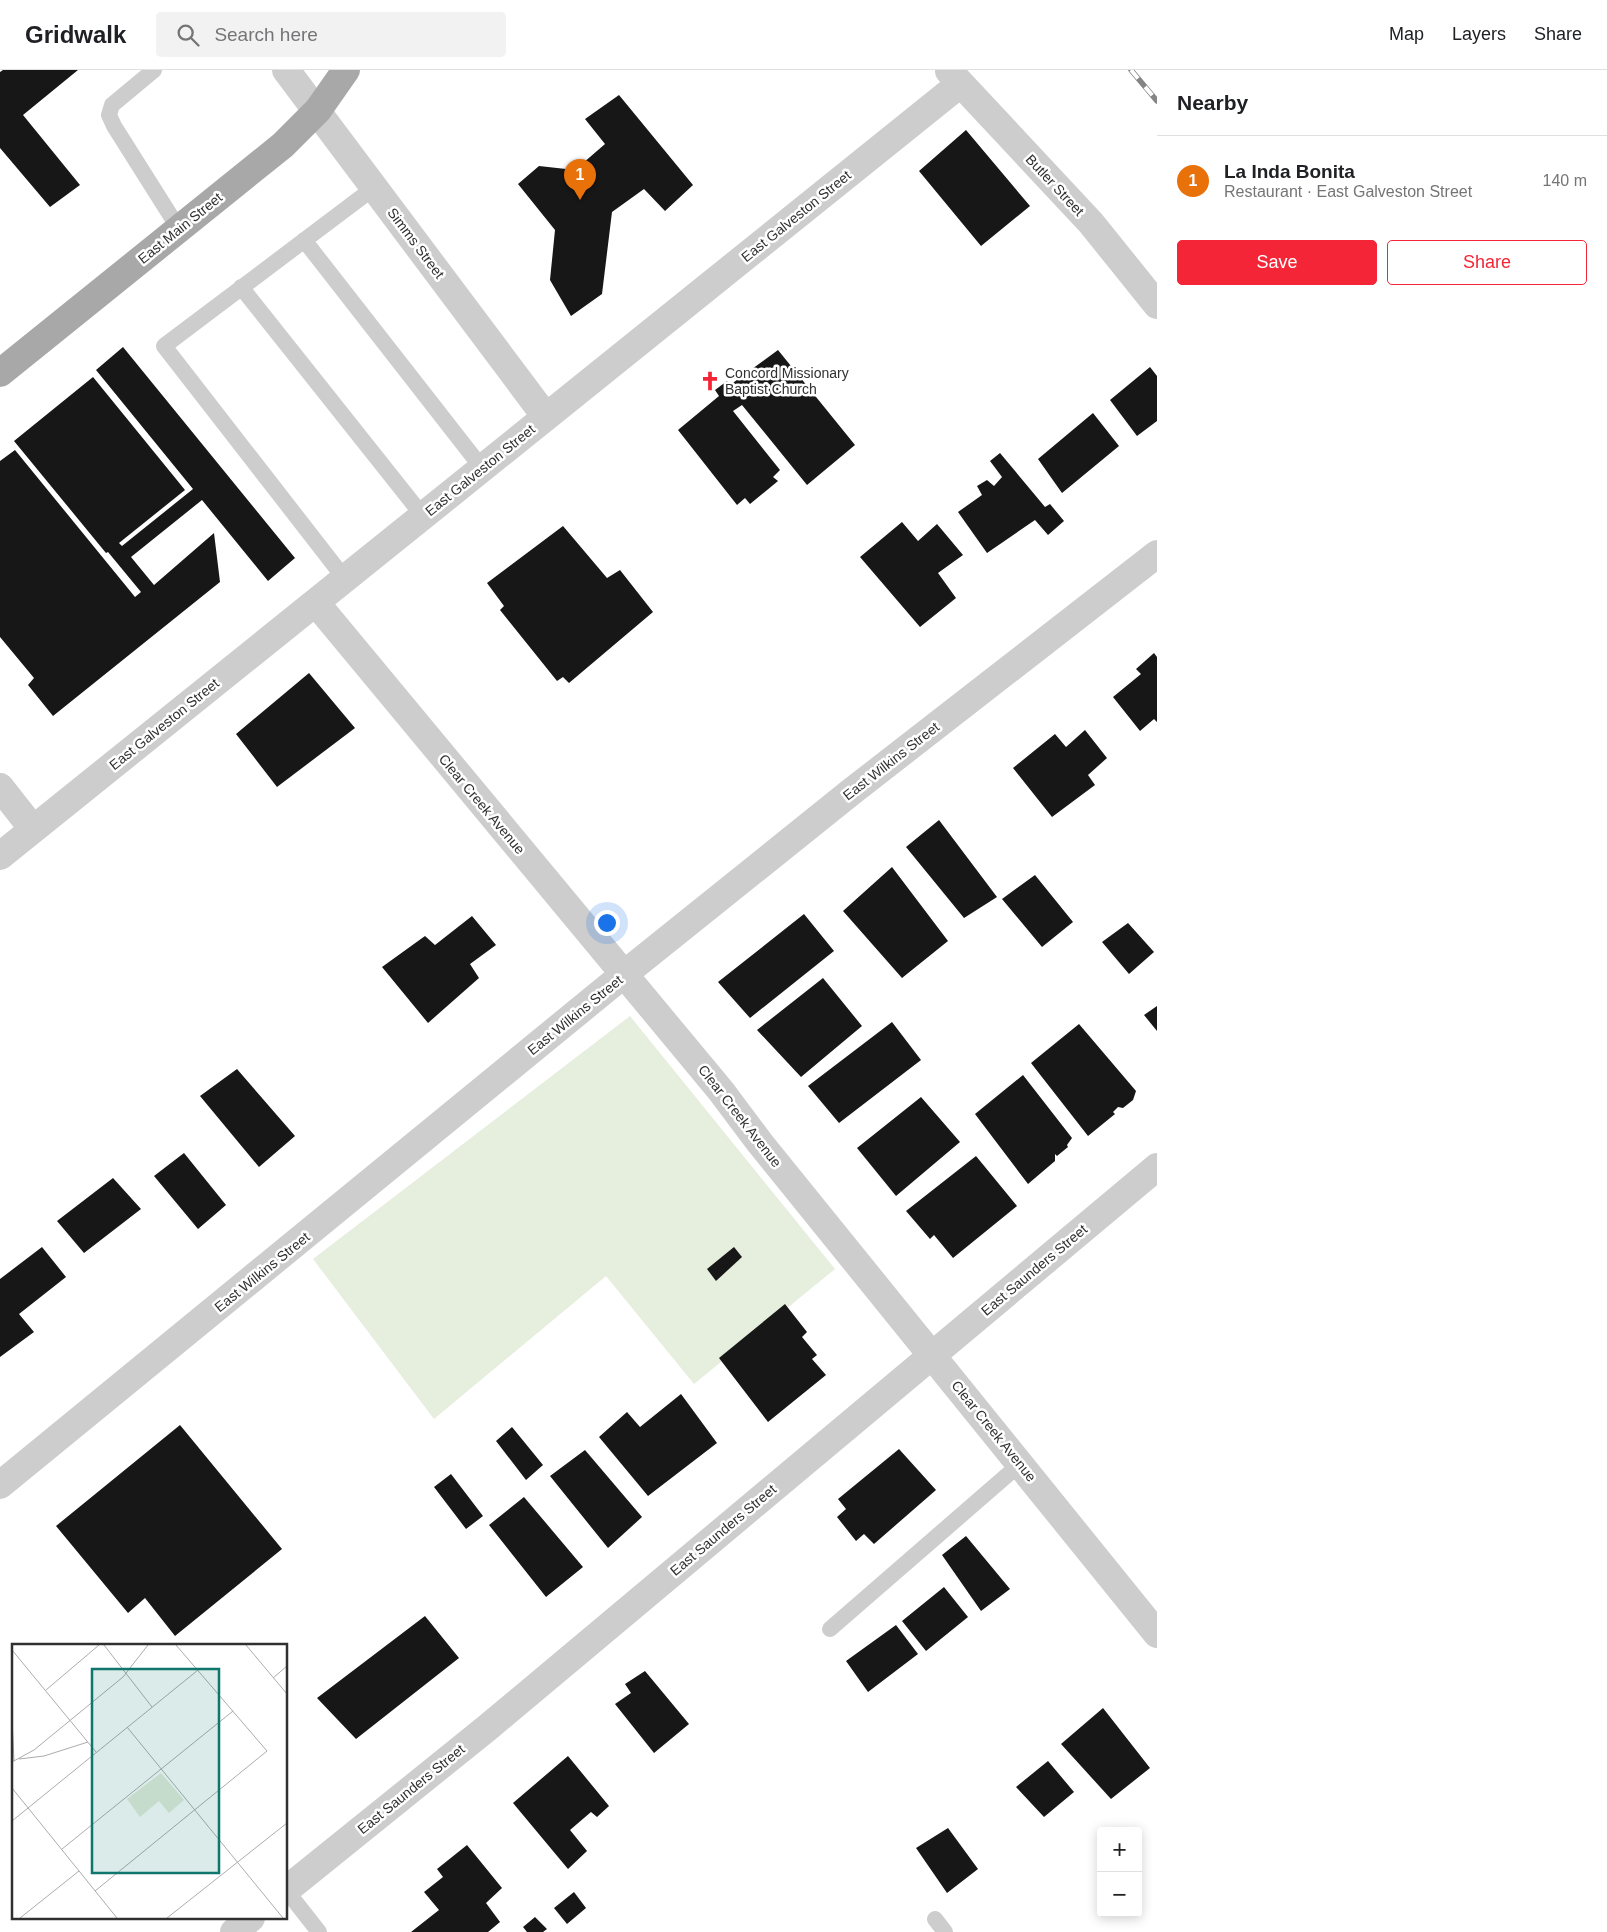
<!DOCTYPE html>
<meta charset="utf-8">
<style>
body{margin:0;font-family:Arial,sans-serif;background:#f2f2f2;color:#202124}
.controls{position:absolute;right:15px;bottom:15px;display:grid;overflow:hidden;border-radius:5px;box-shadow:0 2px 12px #0003}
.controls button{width:45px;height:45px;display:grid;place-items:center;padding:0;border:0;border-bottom:1px solid #e0e0e0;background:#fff;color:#202124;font:25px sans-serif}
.you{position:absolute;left:606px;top:852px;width:18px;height:18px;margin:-12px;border:4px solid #fff;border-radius:50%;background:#1a73e8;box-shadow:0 0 0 8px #1a73e833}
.badge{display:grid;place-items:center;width:32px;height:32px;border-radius:50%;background:#f32536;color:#fff;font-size:16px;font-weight:700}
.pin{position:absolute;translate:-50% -41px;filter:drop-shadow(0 1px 2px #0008)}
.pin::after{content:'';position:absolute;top:26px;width:18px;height:15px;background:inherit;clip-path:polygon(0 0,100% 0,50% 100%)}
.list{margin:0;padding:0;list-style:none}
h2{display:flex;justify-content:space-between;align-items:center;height:65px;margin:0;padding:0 20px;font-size:21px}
h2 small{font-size:16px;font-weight:400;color:#757577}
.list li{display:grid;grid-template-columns:32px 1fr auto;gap:15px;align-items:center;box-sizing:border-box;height:90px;padding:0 20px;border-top:1px solid #e0e0e0}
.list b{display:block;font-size:19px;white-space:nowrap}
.list p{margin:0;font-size:16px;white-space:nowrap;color:#757577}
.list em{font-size:16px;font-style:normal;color:#757577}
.actions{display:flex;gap:10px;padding:15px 20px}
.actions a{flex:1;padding:11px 0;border:1px solid #f32536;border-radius:5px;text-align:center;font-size:18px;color:#f32536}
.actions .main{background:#f32536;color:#fff}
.icon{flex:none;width:28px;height:28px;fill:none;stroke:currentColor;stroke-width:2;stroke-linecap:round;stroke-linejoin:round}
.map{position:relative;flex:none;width:1157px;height:1862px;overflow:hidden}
header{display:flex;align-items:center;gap:30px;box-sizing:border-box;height:70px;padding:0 25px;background:#fff;border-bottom:1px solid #e0e0e0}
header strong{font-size:24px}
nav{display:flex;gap:28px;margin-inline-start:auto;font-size:18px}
.search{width:350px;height:45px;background:#f2f2f2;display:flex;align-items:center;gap:12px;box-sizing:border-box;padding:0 18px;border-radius:5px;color:#757577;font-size:19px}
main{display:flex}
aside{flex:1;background:#fff}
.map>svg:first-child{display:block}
.green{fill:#e6eedd}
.building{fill:#171717}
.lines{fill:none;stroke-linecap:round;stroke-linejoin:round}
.service{stroke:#cdcdcd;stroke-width:16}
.minor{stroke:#cdcdcd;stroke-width:28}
.primary{stroke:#a8a8a8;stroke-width:28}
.rail-casing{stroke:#858585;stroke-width:5.5}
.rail{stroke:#fff;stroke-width:4;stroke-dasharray:11;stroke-linecap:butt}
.labels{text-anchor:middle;stroke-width:5;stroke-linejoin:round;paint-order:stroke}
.street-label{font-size:14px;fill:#303030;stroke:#fff}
.poi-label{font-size:14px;fill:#303030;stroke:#fff;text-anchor:start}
.inset-road{fill:none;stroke:#acacac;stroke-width:1}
.view{fill:#0f766e;fill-opacity:0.15;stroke:#0f766e;stroke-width:2.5}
.inset-edge{fill:none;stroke:#303030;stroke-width:2.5}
</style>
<header>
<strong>Gridwalk</strong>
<div class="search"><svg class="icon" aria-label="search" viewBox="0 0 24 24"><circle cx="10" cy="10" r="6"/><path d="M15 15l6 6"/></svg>Search here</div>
<nav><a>Map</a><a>Layers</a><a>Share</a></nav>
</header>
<main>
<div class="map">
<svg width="1157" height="1862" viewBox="0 0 1157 1862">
<rect width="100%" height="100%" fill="#fff"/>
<path class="green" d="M 630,946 L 835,1199 L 694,1314 L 606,1206 L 434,1349 L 313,1189 Z"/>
<path class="building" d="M 3,0 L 78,0 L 23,45 L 80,115 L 50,137 L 0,78 L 0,2 Z
M 619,25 L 693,115 L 665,141 L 644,119 L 612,142 L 602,224 L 571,246 L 550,210 L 555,160 L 518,114 L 539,96 L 575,100 L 605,74 L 585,49 Z
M 966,60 L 1030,136 L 981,176 L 919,101 Z
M 123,277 L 295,488 L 268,511 L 202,430 L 131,487 L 154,515 L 214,463 L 220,512 L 53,646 L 28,615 L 34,608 L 0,567 L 0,391 L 15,380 L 135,527 L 141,522 L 108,482 L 106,483 L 14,371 L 93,307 L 185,420 L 119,473 L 122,476 L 193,419 L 96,300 Z
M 778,280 L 855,375 L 807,415 L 742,335 L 733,341 L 780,400 L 773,407 L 778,411 L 750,434 L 745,428 L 737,435 L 678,360 L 719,326 L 715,320 L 727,311 L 730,315 Z
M 1150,297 L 1157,306 L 1157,351 L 1137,366 L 1110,330 Z
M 1093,343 L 1119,376 L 1062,423 L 1038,389 Z
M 1000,383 L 1045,437 L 1050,434 L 1064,451 L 1048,465 L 1035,450 L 987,483 L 958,442 L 982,425 L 977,416 L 987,410 L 994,416 L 1002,407 L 990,391 Z
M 902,452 L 918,471 L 937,454 L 963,485 L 938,503 L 956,528 L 920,557 L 860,487 Z
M 563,456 L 607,508 L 620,500 L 653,542 L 569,613 L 563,607 L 557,611 L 500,540 L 504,536 L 487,513 Z
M 1154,583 L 1157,587 L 1157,652 L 1154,649 L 1140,661 L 1113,627 L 1141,604 L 1136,599 Z
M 309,603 L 355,658 L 277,717 L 236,664 Z
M 1085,660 L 1107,688 L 1088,705 L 1095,715 L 1052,747 L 1013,698 L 1055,664 L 1066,677 Z
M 939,750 L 997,827 L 964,848 L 906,777 Z
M 892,797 L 948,871 L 902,908 L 843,841 Z
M 1035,805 L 1073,852 L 1042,877 L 1002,829 Z
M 804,844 L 834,881 L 750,948 L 718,912 Z
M 472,846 L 496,875 L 470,894 L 479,908 L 428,953 L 382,897 L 425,866 L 435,875 Z
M 1128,853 L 1154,882 L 1129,904 L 1102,872 Z
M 823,908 L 862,956 L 801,1007 L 757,960 Z
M 1157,936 L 1157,961 L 1144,945 Z
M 892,952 L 921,990 L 839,1053 L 808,1016 Z
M 1079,954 L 1136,1021 L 1133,1030 L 1123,1038 L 1118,1037 L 1113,1042 L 1115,1044 L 1088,1066 L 1031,993 Z
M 237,999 L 295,1066 L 259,1097 L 200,1026 Z
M 1023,1005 L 1072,1068 L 1067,1075 L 1068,1077 L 1057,1086 L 1055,1084 L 1055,1091 L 1028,1114 L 975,1044 Z
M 921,1027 L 960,1072 L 896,1126 L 857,1078 Z
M 184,1083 L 226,1135 L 198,1159 L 154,1106 Z
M 976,1086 L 1017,1136 L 953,1188 L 934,1165 L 930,1169 L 906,1141 Z
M 113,1108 L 141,1139 L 84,1183 L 57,1151 Z
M 42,1177 L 66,1207 L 19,1244 L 34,1262 L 0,1287 L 0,1209 Z
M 734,1177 L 742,1187 L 716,1211 L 707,1199 Z
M 785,1234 L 807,1262 L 802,1267 L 817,1285 L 812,1289 L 826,1305 L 768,1352 L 719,1288 Z
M 681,1324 L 717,1373 L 648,1426 L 599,1367 L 627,1342 L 640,1357 Z
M 180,1355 L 282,1479 L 175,1566 L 145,1528 L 128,1543 L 56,1456 Z
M 512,1357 L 543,1395 L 526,1410 L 496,1371 Z
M 899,1379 L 936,1420 L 874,1474 L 864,1464 L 856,1471 L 837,1447 L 846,1439 L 838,1429 Z
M 585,1380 L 642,1447 L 608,1478 L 550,1406 Z
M 451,1404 L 483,1446 L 466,1459 L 434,1417 Z
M 524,1427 L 583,1497 L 546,1527 L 489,1455 Z
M 966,1466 L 1010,1519 L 981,1541 L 942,1485 Z
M 944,1517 L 968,1547 L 926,1581 L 902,1551 Z
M 425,1546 L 459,1588 L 356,1669 L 317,1628 Z
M 896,1555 L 918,1584 L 868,1622 L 846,1591 Z
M 645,1601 L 689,1654 L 654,1683 L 615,1634 L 631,1623 L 625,1614 Z
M 1103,1638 L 1150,1698 L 1111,1729 L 1061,1674 Z
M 568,1686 L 609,1736 L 597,1747 L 591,1742 L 570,1760 L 587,1781 L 568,1799 L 513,1733 Z
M 1048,1691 L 1074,1722 L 1044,1747 L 1016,1717 Z
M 948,1758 L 978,1799 L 947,1823 L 916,1778 Z
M 467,1775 L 502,1818 L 486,1833 L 500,1852 L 488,1862 L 411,1862 L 439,1840 L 424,1822 L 443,1807 L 437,1799 Z
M 574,1822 L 586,1838 L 567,1854 L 554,1838 Z
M 535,1847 L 547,1859 L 543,1862 L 527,1862 L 523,1857 Z"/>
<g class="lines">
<path class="service" d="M 154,0 L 112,35 L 109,45 L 114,56 L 179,159
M 304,170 L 482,398
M 241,217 L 423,446
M 345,509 L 164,276 L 375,117
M 830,1559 L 1020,1394
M 286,1820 L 319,1862
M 935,1849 L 945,1862"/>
<path class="minor" d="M 286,0 L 546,347
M 949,1 L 1091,153 L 1157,235
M 316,533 L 721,1021 L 760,1073 L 1157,1564
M 0,717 L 33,759
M 0,786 L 960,14
M 0,1415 L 623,905 L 851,722 L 1157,484
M 286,1820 L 487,1658 L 1157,1097
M 234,1862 L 251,1848"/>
<path class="primary" d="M 0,303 L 283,75 L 318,40 L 346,0"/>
<defs>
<path id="rail" d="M 1131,0 L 1157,31"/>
</defs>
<use href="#rail" class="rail-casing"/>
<use href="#rail" class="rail"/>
</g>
<defs>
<symbol id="church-bare" viewBox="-9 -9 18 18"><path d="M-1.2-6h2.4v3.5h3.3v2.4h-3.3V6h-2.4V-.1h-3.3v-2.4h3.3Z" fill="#f32536" stroke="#fff" stroke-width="2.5" paint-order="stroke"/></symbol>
</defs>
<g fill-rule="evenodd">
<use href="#church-bare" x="696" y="297" width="28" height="28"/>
</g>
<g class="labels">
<g class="street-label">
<text transform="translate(1055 115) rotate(47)" y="5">Butler Street</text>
<text transform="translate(796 146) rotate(-39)" y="5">East Galveston Street</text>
<text transform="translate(180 158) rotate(-39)" y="5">East Main Street</text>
<text transform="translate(416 173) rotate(53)" y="5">Simms Street</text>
<text transform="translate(480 400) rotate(-39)" y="5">East Galveston Street</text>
<text transform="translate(164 654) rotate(-39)" y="5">East Galveston Street</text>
<text transform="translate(891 691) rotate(-38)" y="5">East Wilkins Street</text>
<text transform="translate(482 734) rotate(50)" y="5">Clear Creek Avenue</text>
<text transform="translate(575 945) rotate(-39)" y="5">East Wilkins Street</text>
<text transform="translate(740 1046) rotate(52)" y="5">Clear Creek Avenue</text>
<text transform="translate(1034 1200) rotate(-40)" y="5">East Saunders Street</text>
<text transform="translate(262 1202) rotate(-39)" y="5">East Wilkins Street</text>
<text transform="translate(994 1361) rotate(51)" y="5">Clear Creek Avenue</text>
<text transform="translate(723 1460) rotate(-40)" y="5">East Saunders Street</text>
<text transform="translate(411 1719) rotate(-39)" y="5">East Saunders Street</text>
</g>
<g class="poi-label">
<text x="725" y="308">Concord Missionary<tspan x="725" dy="16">Baptist Church</tspan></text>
</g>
</g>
<g transform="translate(12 1574)">
<rect width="275" height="275" fill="#fff"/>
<path d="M 149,129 L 172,156 L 157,169 L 147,157 L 128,173 L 115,155 Z" fill="#e6eedd"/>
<path class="inset-road" d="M 92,1 L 140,63M 234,1 L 275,50M 0,6 L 84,108M 261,34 L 275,22M 34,46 L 87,1M 0,75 L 2,117M 115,83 L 271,274M 7,115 L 32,112 L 76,98M 0,118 L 22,106 L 111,33 L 136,1M 0,144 L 105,274M 0,177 L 186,26M 50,205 L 221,67M 83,247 L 255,107 L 164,1M 8,274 L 67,227M 155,274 L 275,179"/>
<path class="view" d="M 80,25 L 207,25 L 207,229 L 80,229 Z"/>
<rect width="275" height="275" class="inset-edge"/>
</g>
</svg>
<div class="controls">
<button>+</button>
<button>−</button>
</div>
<div class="you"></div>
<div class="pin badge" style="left:580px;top:130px;background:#e8710a">1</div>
</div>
<aside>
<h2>Nearby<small></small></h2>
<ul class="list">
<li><span class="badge" style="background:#e8710a">1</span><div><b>La Inda Bonita</b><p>Restaurant · East Galveston Street</p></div><em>140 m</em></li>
</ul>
<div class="actions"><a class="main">Save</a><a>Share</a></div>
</aside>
</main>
